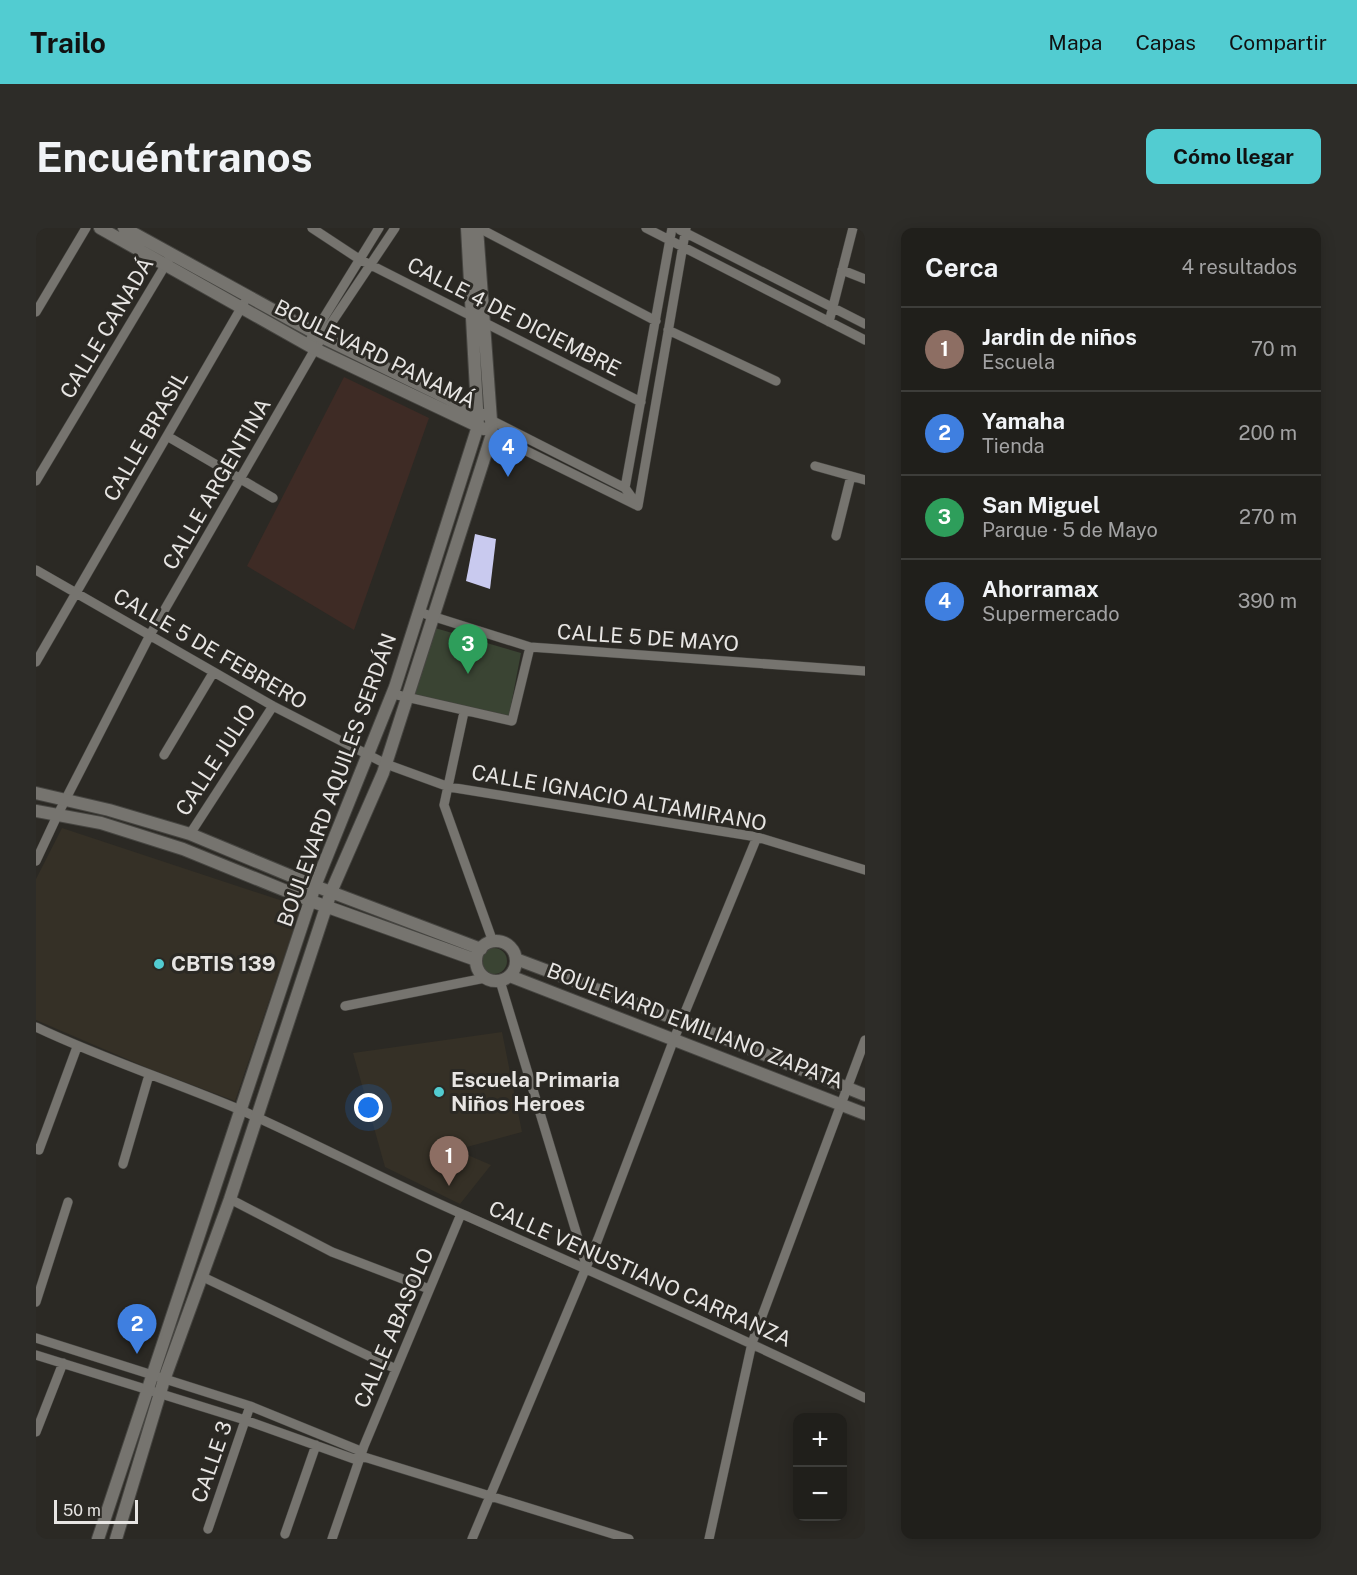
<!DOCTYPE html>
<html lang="es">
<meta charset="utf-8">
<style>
body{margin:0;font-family:"Public Sans",sans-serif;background:#2d2c28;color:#f1f3f6}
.controls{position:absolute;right:18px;bottom:18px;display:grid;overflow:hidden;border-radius:12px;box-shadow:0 3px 15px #0003}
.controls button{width:54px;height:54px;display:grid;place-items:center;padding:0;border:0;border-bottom:2px solid #3d3d3a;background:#201f1b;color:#f1f3f6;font:30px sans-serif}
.scale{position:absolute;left:18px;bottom:15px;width:84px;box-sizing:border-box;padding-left:6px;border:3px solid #e7e5e3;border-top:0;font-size:16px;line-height:21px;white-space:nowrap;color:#e7e5e3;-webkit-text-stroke:4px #2b2924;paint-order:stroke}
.you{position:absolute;left:333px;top:880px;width:21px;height:21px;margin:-15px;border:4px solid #fff;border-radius:50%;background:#1a73e8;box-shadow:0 0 0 9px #1a73e833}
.badge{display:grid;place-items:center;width:39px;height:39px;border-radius:50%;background:#52ccd1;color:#fff;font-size:20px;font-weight:700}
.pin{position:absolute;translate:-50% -50px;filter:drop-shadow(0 2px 3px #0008)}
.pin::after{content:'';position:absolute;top:32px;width:21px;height:18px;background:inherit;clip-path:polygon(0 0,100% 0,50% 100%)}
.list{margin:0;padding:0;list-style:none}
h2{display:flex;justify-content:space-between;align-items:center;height:78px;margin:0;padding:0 24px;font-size:26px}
h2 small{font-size:20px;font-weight:400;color:#a2a2a3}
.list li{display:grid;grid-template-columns:39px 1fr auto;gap:18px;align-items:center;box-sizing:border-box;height:84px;padding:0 24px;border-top:2px solid #3d3d3a}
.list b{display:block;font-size:22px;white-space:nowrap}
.list p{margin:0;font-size:20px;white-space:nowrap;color:#a2a2a3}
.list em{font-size:20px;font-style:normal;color:#a2a2a3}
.map{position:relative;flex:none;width:829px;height:1311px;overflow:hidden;border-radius:12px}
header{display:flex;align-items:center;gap:36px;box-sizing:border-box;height:84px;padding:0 30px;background:#52ccd1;color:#111}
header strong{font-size:28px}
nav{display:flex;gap:33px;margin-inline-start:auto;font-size:21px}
.intro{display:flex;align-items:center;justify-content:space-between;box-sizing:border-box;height:144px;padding:0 36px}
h1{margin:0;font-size:42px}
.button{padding:15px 27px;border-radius:12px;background:#52ccd1;color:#111;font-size:21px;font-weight:700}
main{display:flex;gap:36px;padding:0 36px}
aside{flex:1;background:#201f1b;border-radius:12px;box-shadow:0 3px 15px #0003}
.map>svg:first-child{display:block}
.commercial{fill:#3e2b25}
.built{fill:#353026}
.green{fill:#3a4433}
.building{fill:#c9caef}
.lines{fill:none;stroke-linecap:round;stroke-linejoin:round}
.minor-casing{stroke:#464541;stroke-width:10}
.tertiary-casing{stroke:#464541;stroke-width:14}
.minor{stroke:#76746f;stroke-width:9}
.tertiary{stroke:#76746f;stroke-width:12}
.poi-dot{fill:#52ccd1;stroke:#2b2924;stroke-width:2}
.labels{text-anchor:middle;stroke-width:6;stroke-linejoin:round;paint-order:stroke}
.street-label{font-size:21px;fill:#e7e5e3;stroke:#2b2924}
.poi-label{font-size:21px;font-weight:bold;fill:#e7e5e3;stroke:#2b2924;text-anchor:start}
</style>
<header>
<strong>Trailo</strong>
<nav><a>Mapa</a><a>Capas</a><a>Compartir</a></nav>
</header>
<div class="intro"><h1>Encuéntranos</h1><a class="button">Cómo llegar</a></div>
<main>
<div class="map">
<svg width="829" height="1311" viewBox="0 0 829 1311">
<rect width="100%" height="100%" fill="#2b2924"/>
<path class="commercial" d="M 308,149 L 393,190 L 318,402 L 211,338 Z"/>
<path class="built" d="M 26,600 L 265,679 L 199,873 L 114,841 L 0,792 L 0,651 Z
M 466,804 L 486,904 L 420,922 L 455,937 L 424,976 L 349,939 L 317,825 Z"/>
<path class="green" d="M 399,400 L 485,425 L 473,488 L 377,467 Z
M445 733a13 13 0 1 1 26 0a13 13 0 1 1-26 0Z"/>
<path class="building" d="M 439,306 L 460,311 L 454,361 L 430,353 Z"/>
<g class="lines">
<defs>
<path id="minor" d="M 276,0 L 323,31 L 605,174
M 443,0 L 620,93
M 610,0 L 829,112
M 644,2 L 829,96
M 806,42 L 829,51
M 0,84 L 50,0
M 793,94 L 817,0
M 632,102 L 740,153
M 271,117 L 343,0
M 455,192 L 589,260 L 602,278
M 456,206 L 600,277
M 131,208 L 237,270
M 779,238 L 829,252
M 0,253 L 133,31
M 589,260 L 636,0
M 602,278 L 650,0
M 800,308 L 815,248
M 0,342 L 237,478 L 350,536 L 413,559 L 721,609 L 829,642
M 383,384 L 494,419 L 829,443
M 0,434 L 208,75
M 357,466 L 476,493 L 494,419
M 428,484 L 408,577 L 457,714
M 128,527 L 177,445
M 154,606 L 237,478
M 0,633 L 21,588 L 114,407 L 286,109 L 359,0
M 464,753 L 551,1040
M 309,778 L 449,750
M 0,799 C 67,831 139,854 207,883 C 281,916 352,954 426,986 C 561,1046 696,1105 829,1170
M 0,921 L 3,922 L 41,819
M 87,936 L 113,847
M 194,971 L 296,1024 L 393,1061
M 167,1049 L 360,1141
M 0,1074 L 32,974
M 0,1110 L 214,1178 L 322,1222 L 325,1228
M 0,1127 L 209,1192 L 318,1231 L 325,1228 L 593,1311
M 0,1204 L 27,1135
M 172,1301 L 214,1178
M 249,1306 L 280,1217
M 296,1311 L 328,1218 L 425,986
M 436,1311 L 562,1011 L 638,811 L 721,609
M 673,1311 L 716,1115 L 829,812"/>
<path id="tertiary" d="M 64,0 L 279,121 L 448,201
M 88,0 L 286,109 L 446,187
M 0,565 L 73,582 L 154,606 L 279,658 L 445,721
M 0,583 L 65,595 L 147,621 L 275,673 L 440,732
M440 733a20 20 0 1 1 40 0a20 20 0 1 1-40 0Z
M 480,731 L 645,793 L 829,867
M 474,748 L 829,886
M 62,1311 L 279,658 L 359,459 L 442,198 L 431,0
M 80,1311 L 128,1152 L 194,971 L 295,664 L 347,545 L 456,206 L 441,0"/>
</defs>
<use href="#minor" class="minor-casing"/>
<use href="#tertiary" class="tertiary-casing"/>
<use href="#minor" class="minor"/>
<use href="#tertiary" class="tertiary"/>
</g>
<g class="poi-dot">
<circle cx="123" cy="736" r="6"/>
<circle cx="403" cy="864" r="6"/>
</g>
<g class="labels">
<g class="street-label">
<text transform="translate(478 89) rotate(27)" y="7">CALLE 4 DE DICIEMBRE</text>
<text transform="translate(71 100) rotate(-59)" y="7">CALLE CANADÁ</text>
<text transform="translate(339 126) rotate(26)" y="7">BOULEVARD PANAMÁ</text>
<text transform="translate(110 208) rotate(-60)" y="7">CALLE BRASIL</text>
<text transform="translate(181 256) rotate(-60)" y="7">CALLE ARGENTINA</text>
<text transform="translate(612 410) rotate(4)" y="7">CALLE 5 DE MAYO</text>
<text transform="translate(174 421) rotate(30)" y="7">CALLE 5 DE FEBRERO</text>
<text transform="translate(180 532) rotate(-57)" y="7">CALLE JULIO</text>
<text transform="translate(301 552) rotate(-70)" y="7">BOULEVARD AQUILES SERDÁN</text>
<text transform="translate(583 570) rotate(10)" y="7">CALLE IGNACIO ALTAMIRANO</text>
<text transform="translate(659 798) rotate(21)" y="7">BOULEVARD EMILIANO ZAPATA</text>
<text transform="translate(604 1046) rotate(24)" y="7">CALLE VENUSTIANO CARRANZA</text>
<text transform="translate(358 1100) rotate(-67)" y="7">CALLE ABASOLO</text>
<text transform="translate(176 1234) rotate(-71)" y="7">CALLE 3</text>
</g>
<g class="poi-label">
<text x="135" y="743">CBTIS 139</text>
<text x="415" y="859">Escuela Primaria<tspan x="415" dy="24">Niños Heroes</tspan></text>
</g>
</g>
</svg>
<div class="controls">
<button>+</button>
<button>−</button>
</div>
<div class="scale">50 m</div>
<div class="you"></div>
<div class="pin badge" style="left:413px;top:958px;background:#8d6e63">1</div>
<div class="pin badge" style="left:101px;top:1126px;background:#3f7fe0">2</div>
<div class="pin badge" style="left:432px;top:446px;background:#2e9e5b">3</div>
<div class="pin badge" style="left:472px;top:249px;background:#3f7fe0">4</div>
</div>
<aside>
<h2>Cerca<small>4 resultados</small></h2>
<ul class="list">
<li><span class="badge" style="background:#8d6e63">1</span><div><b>Jardin de niños</b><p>Escuela</p></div><em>70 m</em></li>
<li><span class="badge" style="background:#3f7fe0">2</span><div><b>Yamaha</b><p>Tienda</p></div><em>200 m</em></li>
<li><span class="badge" style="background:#2e9e5b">3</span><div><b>San Miguel</b><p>Parque · 5 de Mayo</p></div><em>270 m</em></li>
<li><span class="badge" style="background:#3f7fe0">4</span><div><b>Ahorramax</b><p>Supermercado</p></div><em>390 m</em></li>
</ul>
</aside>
</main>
